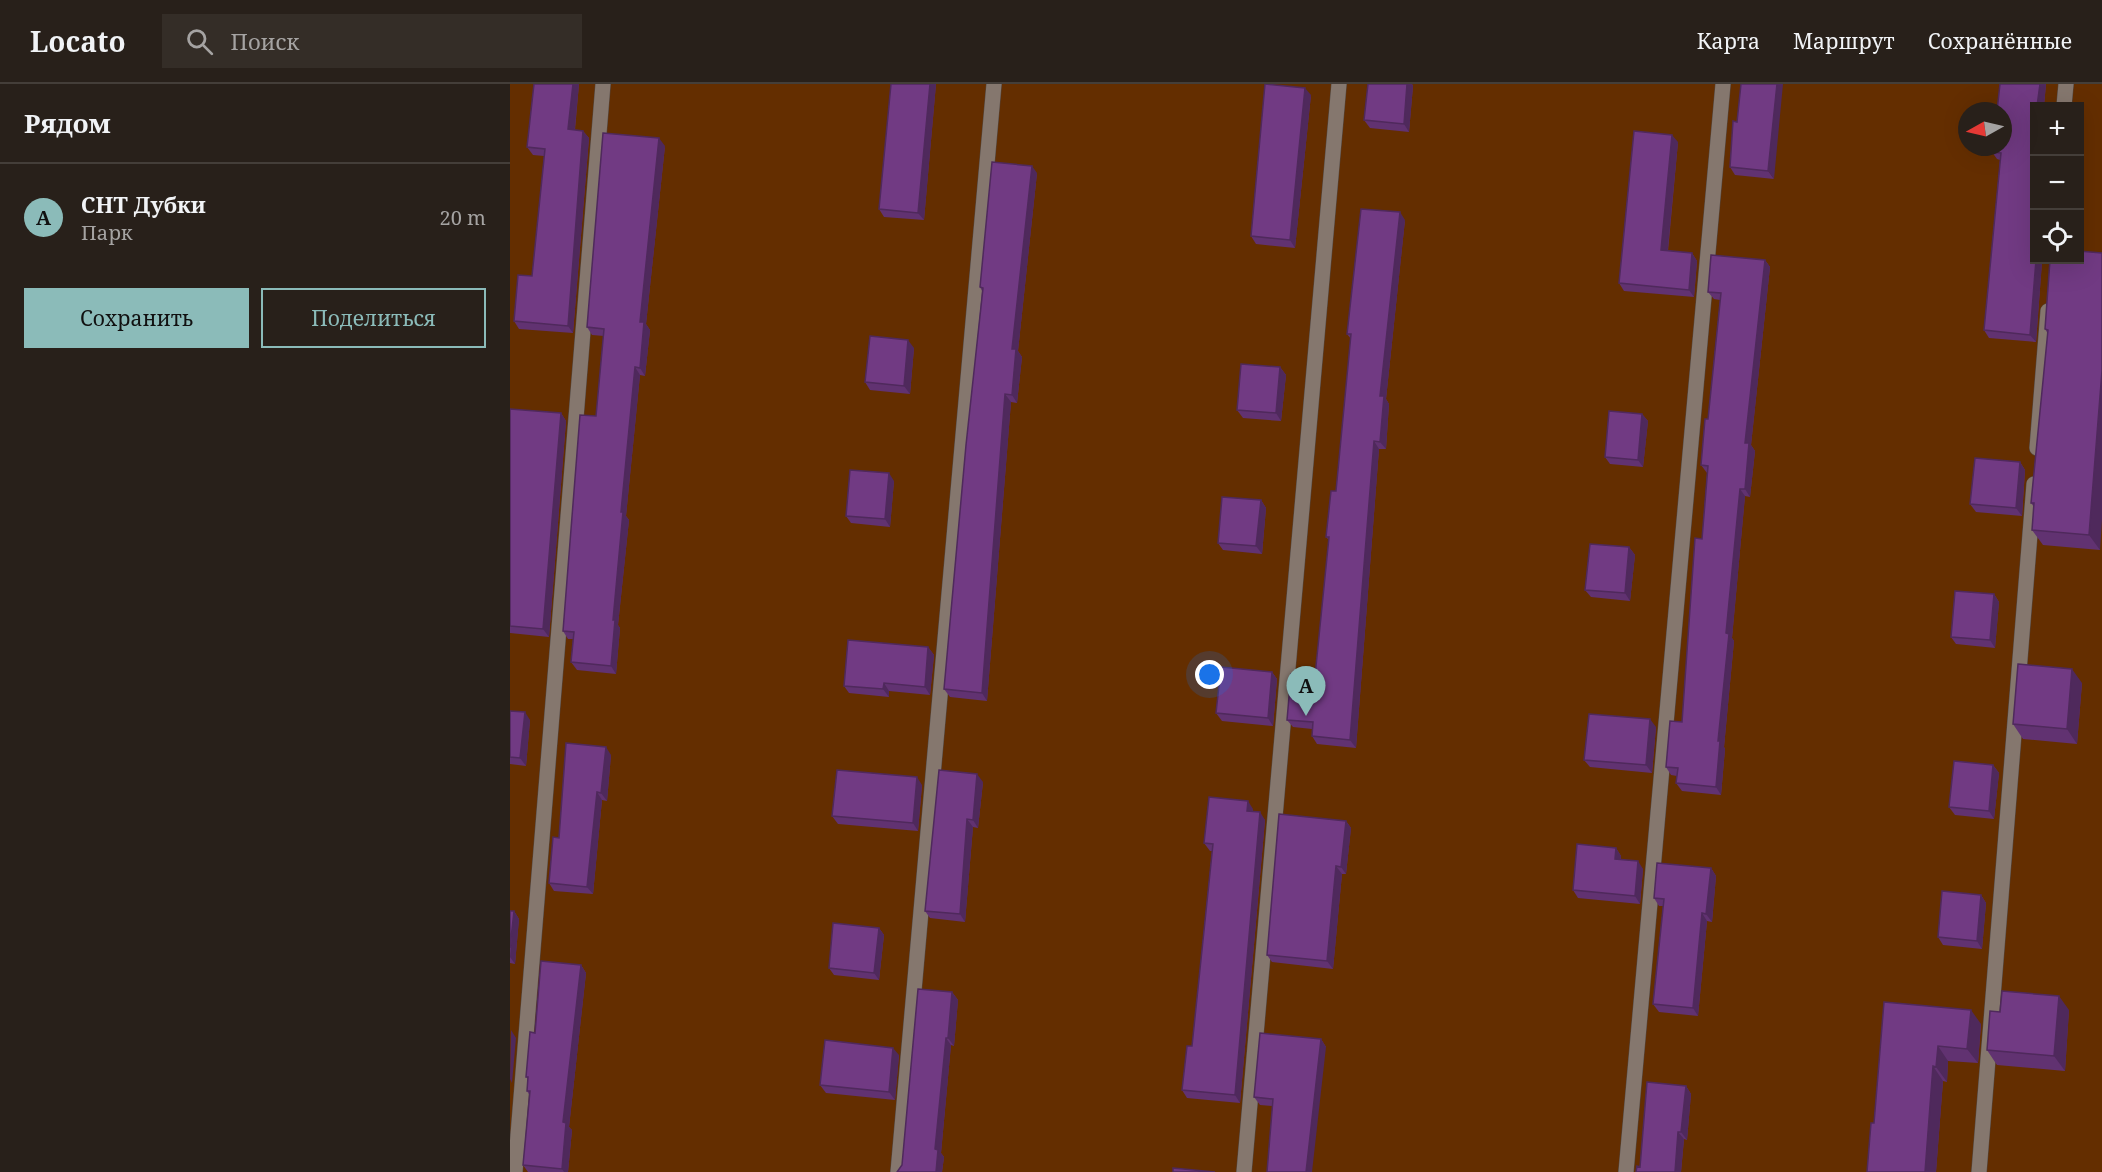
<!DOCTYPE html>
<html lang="ru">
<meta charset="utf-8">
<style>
body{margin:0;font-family:"Noto Serif",serif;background:#342d27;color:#f1f3f6}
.controls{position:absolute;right:18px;top:18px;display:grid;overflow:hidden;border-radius:0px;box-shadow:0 6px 24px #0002}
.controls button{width:54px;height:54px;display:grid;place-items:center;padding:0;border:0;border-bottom:2px solid #443e39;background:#28201a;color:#f1f3f6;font:30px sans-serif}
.compass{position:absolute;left:1448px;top:18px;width:54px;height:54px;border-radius:50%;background:#28201a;box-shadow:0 6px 24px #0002;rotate:262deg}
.you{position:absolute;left:700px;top:591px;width:21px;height:21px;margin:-15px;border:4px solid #fff;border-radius:50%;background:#1a73e8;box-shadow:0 0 0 9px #1a73e833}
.badge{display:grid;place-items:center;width:39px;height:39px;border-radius:50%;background:#8bbbb9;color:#111;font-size:20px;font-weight:700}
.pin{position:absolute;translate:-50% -50px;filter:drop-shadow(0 2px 3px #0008)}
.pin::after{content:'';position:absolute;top:32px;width:21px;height:18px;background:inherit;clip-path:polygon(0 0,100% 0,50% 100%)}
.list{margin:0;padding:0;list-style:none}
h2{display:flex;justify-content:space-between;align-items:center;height:78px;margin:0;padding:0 24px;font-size:26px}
h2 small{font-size:20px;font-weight:400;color:#a5a3a2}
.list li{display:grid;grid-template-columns:39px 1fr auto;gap:18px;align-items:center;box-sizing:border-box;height:108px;padding:0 24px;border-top:2px solid #443e39}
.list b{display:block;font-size:22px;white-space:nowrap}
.list p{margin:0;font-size:20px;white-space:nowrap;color:#a5a3a2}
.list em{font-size:20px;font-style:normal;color:#a5a3a2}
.actions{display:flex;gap:12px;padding:18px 24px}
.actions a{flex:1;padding:14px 0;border:2px solid #8bbbb9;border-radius:0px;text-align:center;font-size:21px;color:#8bbbb9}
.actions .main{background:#8bbbb9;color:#111}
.icon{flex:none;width:33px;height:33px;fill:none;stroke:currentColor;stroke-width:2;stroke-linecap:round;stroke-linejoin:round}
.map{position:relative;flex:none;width:1592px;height:1088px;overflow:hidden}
header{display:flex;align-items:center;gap:36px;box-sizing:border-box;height:84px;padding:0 30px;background:#28201a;border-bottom:2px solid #443e39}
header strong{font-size:28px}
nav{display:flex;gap:33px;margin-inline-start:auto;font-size:21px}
.search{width:420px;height:54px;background:#342d27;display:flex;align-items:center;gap:15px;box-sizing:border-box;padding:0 21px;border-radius:0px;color:#a5a3a2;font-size:22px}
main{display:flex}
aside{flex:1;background:#28201a}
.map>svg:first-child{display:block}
.green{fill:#642e00;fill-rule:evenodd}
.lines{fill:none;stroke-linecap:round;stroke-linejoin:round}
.minor-casing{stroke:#524842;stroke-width:16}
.minor{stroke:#85776e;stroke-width:15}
.wall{fill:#613271}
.shaded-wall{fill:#4f295c}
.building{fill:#713a83;stroke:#4f295c;stroke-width:1.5}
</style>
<header>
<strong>Locato</strong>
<div class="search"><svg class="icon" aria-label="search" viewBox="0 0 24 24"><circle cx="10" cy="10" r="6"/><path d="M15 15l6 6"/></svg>Поиск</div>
<nav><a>Карта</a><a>Маршрут</a><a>Сохранённые</a></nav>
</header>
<main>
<aside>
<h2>Рядом<small></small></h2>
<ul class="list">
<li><span class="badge">A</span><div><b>СНТ Дубки</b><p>Парк</p></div><em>20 m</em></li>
</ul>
<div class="actions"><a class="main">Сохранить</a><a>Поделиться</a></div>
</aside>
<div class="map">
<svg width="1592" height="1088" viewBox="0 0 1592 1088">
<rect width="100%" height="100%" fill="#362a22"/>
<path class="green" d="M 0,0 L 1592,0 L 1592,1088 L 0,1088 ZM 1524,22 L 1570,22 L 1570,176 L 1524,176 ZM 1457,27 L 1493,27 L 1493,63 L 1457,63 Z"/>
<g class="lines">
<defs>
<path id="minor" d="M 1554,22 L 1556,0
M 1527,364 L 1538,227
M 5,1088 L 93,0
M 388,1088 L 484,0
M 734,1088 L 829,0
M 1116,1088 L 1213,0
M 1469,1088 L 1524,400"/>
</defs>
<use href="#minor" class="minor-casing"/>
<use href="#minor" class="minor"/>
</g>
<path class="wall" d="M 24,0 L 69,0 L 65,46 L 73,47 L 79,54 L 63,249 L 9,245 L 4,237 L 22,192 L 34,72 L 23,71 L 17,63 Z
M 381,0 L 426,0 L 414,136 L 374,133 L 369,125 Z
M 858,0 L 902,0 L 903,2 L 899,48 L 860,44 L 854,36 Z
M 1490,0 L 1536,0 L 1534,22 L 1524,22 L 1524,176 L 1530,176 L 1532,178 L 1526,258 L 1479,254 L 1474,246 L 1490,76 L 1487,75 L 1482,68 Z
M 801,11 L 785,164 L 746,160 L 741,152 Z
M 1223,37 L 1264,95 L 1225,91 L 1220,83 Z
M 1168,58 L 1158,167 L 1182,169 L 1187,177 L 1184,213 L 1114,207 L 1109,199 Z
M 155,62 L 136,240 L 140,246 L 135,292 L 130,291 L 116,432 L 119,436 L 108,541 L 110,544 L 106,590 L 67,586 L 61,578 L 63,555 L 58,555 L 53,547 L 86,332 L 94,252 L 82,251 L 77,243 Z
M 527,89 L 508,267 L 512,273 L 507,319 L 501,318 L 477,617 L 440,613 L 434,605 L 472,207 L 470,203 Z
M 895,136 L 876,315 L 879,320 L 876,365 L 869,365 L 846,664 L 807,660 L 802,652 L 802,645 L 783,643 L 777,636 L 805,592 L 819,456 L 816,453 L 826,407 L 841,255 L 837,250 Z
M 1592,169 L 1590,466 L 1533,461 L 1522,446 L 1524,423 L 1521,419 L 1538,250 L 1535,245 Z
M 1255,176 L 1260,183 L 1241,361 L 1245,367 L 1240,413 L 1235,412 L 1222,554 L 1224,557 L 1214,663 L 1215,665 L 1211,711 L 1172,707 L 1166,699 L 1167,692 L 1161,691 L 1156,683 L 1172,638 L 1192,455 L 1197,389 L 1191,381 L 1198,335 L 1210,216 L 1204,215 L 1198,208 Z
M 404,264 L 400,310 L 360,306 L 355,298 Z
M 770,283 L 776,291 L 771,337 L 733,334 L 727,326 Z
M 0,325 L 51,329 L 56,337 L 39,553 L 0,549 Z
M 1132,330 L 1138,337 L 1133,383 L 1100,380 L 1095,373 Z
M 1510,378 L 1515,386 L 1512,432 L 1466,428 L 1460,420 Z
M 384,397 L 380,443 L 341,439 L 336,432 Z
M 751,416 L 756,424 L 752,470 L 713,466 L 708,459 Z
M 1119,463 L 1125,471 L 1120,517 L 1081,513 L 1075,506 Z
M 1484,510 L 1489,518 L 1485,564 L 1446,560 L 1441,553 Z
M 418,563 L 424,571 L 420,611 L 379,607 L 379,613 L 339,609 L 334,602 Z
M 762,588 L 767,595 L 763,642 L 712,637 L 706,629 Z
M 1572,599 L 1567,660 L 1513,655 L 1503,640 Z
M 0,627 L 20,636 L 16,682 L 0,680 Z
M 1146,643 L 1142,689 L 1080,683 L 1074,676 Z
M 101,671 L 97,717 L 92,716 L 83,810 L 44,807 L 39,799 L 49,754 Z
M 1483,681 L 1489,689 L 1484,735 L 1445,731 L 1439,723 Z
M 473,698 L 468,744 L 463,743 L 455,838 L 420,834 L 415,827 Z
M 412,701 L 408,747 L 328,740 L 322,732 Z
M 743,725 L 743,727 L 755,736 L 730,1019 L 677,1014 L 672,1006 L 682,962 L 702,767 L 700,767 L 694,759 Z
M 836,737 L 841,744 L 836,790 L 832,790 L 823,885 L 762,878 L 757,871 Z
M 1106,764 L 1111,772 L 1111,776 L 1133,785 L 1130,820 L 1068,814 L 1063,806 Z
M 1201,784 L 1206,792 L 1202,838 L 1197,837 L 1188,932 L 1149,928 L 1143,920 L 1153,822 L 1149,822 L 1144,814 Z
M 1471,811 L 1476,819 L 1472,865 L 1433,861 L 1428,853 Z
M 0,827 L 4,827 L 9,835 L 5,880 L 0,879 Z
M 369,844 L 374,851 L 369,896 L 324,891 L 319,884 Z
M 71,881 L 76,889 L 59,1043 L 62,1046 L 58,1088 L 18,1088 L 13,1081 L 20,1012 L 17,1007 L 18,995 L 16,993 L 25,949 Z
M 442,908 L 448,916 L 444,962 L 441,961 L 431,1069 L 434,1073 L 432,1088 L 387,1088 L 392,1081 Z
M 1374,918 L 1471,940 L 1468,979 L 1438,977 L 1437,998 L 1433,997 L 1426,1088 L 1364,1039 Z
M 1559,926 L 1555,987 L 1487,981 L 1477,966 L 1490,928 Z
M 811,955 L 816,963 L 762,1022 L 750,1021 L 744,1013 Z
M 389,971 L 385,1016 L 316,1009 L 310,1001 Z
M 1176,1002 L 1181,1010 L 1177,1056 L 1174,1055 L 1171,1088 L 1126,1088 Z"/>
<path class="shaded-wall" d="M 63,0 L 69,0 L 64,53 L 58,45 Z
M 420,0 L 426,0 L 414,136 L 408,129 Z
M 897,0 L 902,0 L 903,2 L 899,48 L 894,40 Z
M 1267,0 L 1273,0 L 1264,95 L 1258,87 Z
M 1530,0 L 1536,0 L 1534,22 L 1527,22 Z
M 795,4 L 801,11 L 785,164 L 780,156 Z
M 73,47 L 79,54 L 63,249 L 58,242 Z
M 1162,51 L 1168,58 L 1157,174 L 1151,166 Z
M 149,54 L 155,62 L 136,240 L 140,246 L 135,292 L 130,284 L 130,238 Z
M 522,82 L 527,89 L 508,267 L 512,273 L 507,319 L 502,311 L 502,265 Z
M 890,128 L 895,136 L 876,315 L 879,320 L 876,365 L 870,358 L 870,312 Z
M 1524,132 L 1524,175 L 1521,170 Z
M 1182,169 L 1187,177 L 1184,213 L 1179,206 Z
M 1255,176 L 1260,183 L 1241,361 L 1245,367 L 1240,413 L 1235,405 L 1235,359 Z
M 1525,176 L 1530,176 L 1532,178 L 1526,258 L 1520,251 Z
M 398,256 L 404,264 L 400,310 L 394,302 Z
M 125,283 L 130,291 L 116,432 L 119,436 L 108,541 L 110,544 L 106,590 L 101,582 L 103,536 L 111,428 Z
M 770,283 L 776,291 L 771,337 L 766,329 Z
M 1592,287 L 1592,436 L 1590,466 L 1579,451 Z
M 495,310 L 501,318 L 477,617 L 472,609 Z
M 51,329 L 56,337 L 39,553 L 33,545 Z
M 1132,330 L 1138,337 L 1133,383 L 1128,376 Z
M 864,357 L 869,365 L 846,664 L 840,656 Z
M 1510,378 L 1515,386 L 1512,432 L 1506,424 Z
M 379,389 L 384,397 L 380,443 L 375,435 Z
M 1230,405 L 1235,412 L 1222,554 L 1224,557 L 1214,663 L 1215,665 L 1211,711 L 1206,703 L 1208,657 L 1216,549 Z
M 751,416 L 756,424 L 752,470 L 746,462 Z
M 1119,463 L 1125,471 L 1120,517 L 1115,509 Z
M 1484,510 L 1489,518 L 1485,564 L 1480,556 Z
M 418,563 L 424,571 L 420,611 L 415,603 Z
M 1562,585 L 1572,599 L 1567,660 L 1557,645 Z
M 762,588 L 767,595 L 763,642 L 758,634 Z
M 374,599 L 379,607 L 379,613 L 373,605 Z
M 15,628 L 20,636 L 16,682 L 10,674 Z
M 1140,635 L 1146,643 L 1142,689 L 1136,681 Z
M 96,663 L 101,671 L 97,717 L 91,709 Z
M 1483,681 L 1489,689 L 1484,735 L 1479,727 Z
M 467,690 L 473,698 L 468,744 L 463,736 Z
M 407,693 L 412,701 L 408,747 L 403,739 Z
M 87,708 L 92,716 L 83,810 L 77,803 Z
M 738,717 L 743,725 L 742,734 L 737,727 Z
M 750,728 L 755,736 L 730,1019 L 725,1011 Z
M 457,735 L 463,743 L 455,838 L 450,830 Z
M 836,737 L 841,744 L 836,790 L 831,783 Z
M 1106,764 L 1111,772 L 1110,783 L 1105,775 Z
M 1128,777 L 1133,785 L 1130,820 L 1125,812 Z
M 826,782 L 832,790 L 823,885 L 817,877 Z
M 1201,784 L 1206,792 L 1202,838 L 1196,830 Z
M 1471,811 L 1476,819 L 1472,865 L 1467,857 Z
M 4,827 L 9,835 L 5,880 L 0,873 Z
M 1192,829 L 1197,837 L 1188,932 L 1183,924 Z
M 369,844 L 374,851 L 369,896 L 364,889 Z
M 71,881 L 76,889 L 59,1043 L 62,1046 L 58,1088 L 54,1088 L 52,1085 L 53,1038 Z
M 442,908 L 448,916 L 444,962 L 438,954 Z
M 1549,912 L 1559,926 L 1555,987 L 1544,972 Z
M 1461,926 L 1471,940 L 1468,979 L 1457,965 Z
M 1,946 L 6,954 L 2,999 L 0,995 Z
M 436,954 L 441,961 L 431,1069 L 434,1073 L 432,1088 L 426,1088 L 425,1065 Z
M 811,955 L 816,963 L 802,1088 L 796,1088 Z
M 1428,962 L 1438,977 L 1437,998 L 1426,983 Z
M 383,964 L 389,971 L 385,1016 L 379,1008 Z
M 1423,982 L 1433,997 L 1426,1088 L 1415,1088 Z
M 1176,1002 L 1181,1010 L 1177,1056 L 1171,1048 Z
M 1168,1048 L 1174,1055 L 1171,1088 L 1165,1088 Z"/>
<path class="building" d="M 24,0 L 63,0 L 58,45 L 73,47 L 58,242 L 4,237 L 8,191 L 22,192 L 35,65 L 17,63 Z
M 381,0 L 420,0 L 408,129 L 369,125 Z
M 755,0 L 795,4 L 780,156 L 741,152 Z
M 858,0 L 897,0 L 894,40 L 854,36 Z
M 1231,0 L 1267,0 L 1258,87 L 1220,83 L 1223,37 L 1227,38 Z
M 1490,0 L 1530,0 L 1527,22 L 1524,22 L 1524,132 L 1521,170 L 1524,170 L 1524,176 L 1526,176 L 1520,251 L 1474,246 L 1491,69 L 1482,68 L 1482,63 L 1493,63 L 1493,27 L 1487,27 Z
M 1124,47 L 1162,51 L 1151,166 L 1182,169 L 1179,206 L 1109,199 Z
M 93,49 L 149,54 L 130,238 L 134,238 L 130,284 L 125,283 L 111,428 L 113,428 L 103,536 L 105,536 L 101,582 L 61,578 L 64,548 L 53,547 L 70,331 L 86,332 L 94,245 L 77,243 Z
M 482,78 L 522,82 L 502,265 L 506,265 L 502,311 L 495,310 L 472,609 L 434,605 L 456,361 L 473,204 L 470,203 Z
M 851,125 L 890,128 L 870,312 L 874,312 L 870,358 L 864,357 L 840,656 L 802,652 L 803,638 L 777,636 L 781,590 L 805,592 L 819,453 L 816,453 L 821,407 L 826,407 L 841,250 L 837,250 Z
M 1569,167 L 1592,169 L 1592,287 L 1579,451 L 1522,446 L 1524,419 L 1521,419 L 1538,246 L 1535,245 L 1540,176 L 1569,176 Z
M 1201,171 L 1255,176 L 1235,359 L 1239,359 L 1235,405 L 1230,405 L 1216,549 L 1219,550 L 1208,657 L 1210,657 L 1206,703 L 1166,699 L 1168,684 L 1156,683 L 1160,637 L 1172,638 L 1185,454 L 1192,455 L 1198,382 L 1191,381 L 1195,335 L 1198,335 L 1211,209 L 1198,208 Z
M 360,252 L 398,256 L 394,302 L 355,298 Z
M 731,280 L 770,283 L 766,329 L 727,326 Z
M 0,325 L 51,329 L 33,545 L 0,542 Z
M 1099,327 L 1132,330 L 1128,376 L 1095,373 Z
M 1465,374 L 1510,378 L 1506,424 L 1460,420 Z
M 340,386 L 379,389 L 375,435 L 336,432 Z
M 712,413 L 751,416 L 746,462 L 708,459 Z
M 1080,460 L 1119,463 L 1115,509 L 1075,506 Z
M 1445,507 L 1484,510 L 1480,556 L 1441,553 Z
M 338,556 L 418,563 L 415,603 L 374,599 L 373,605 L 334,602 Z
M 1508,580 L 1562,585 L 1557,645 L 1503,640 Z
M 711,583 L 762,588 L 758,634 L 706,629 Z
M 0,627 L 15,628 L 10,674 L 0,673 Z
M 1079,630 L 1140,635 L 1136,681 L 1074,676 Z
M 56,659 L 96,663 L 91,709 L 87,708 L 77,803 L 39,799 L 43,753 L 49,754 Z
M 1444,677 L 1483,681 L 1479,727 L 1439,723 Z
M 327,686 L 407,693 L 403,739 L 322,732 Z
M 429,686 L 467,690 L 463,736 L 457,735 L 450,830 L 415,827 Z
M 699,713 L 738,717 L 737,727 L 750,728 L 725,1011 L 672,1006 L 677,962 L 682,962 L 703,760 L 694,759 Z
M 769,730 L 836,737 L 831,783 L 826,782 L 817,877 L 757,871 Z
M 1067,760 L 1106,764 L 1105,775 L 1128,777 L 1125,812 L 1063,806 Z
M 1147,779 L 1201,784 L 1196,830 L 1192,829 L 1183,924 L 1143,920 L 1154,815 L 1144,814 Z
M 1432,807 L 1471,811 L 1467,857 L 1428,853 Z
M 0,827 L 4,827 L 0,864 Z
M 323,839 L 369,844 L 364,889 L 319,884 Z
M 31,877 L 71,881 L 53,1038 L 56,1039 L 52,1085 L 13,1081 L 20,1007 L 17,1007 L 18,993 L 16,993 L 20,948 L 25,949 Z
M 408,905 L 442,908 L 438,954 L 436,954 L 425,1065 L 428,1066 L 426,1088 L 387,1088 L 392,1081 Z
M 1492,907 L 1549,912 L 1544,972 L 1477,966 L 1480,927 L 1490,928 Z
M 1374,918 L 1461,926 L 1457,965 L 1428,962 L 1426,983 L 1423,982 L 1415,1088 L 1357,1088 L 1361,1039 L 1364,1039 Z
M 750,949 L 811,955 L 796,1088 L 757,1088 L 763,1015 L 744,1013 Z
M 315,956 L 383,964 L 379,1008 L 310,1001 Z
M 1137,998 L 1176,1002 L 1171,1048 L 1168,1048 L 1165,1088 L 1126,1088 L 1127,1082 L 1130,1083 Z
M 663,1084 L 705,1088 L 663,1088 Z"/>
</svg>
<div class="controls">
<button>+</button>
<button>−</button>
<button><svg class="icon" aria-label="locate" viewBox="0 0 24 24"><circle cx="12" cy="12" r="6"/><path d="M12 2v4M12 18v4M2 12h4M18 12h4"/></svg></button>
</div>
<svg class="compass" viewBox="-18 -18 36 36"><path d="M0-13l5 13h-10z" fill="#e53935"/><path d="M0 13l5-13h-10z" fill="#a5a3a2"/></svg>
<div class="you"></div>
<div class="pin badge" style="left:796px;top:632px">A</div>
</div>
</main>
